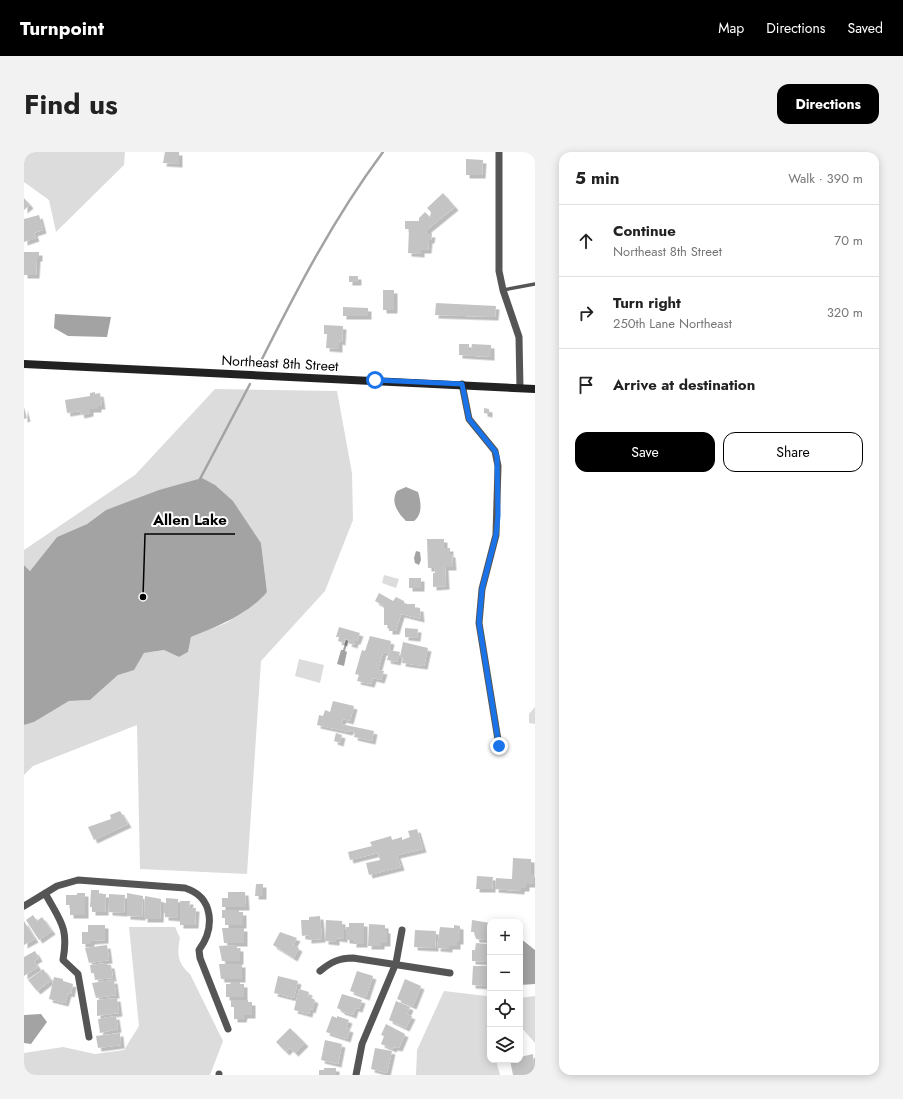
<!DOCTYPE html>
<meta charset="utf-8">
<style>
body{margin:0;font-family:Jost,sans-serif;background:#f2f2f2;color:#222}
.controls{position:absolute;right:12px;bottom:12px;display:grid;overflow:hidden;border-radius:8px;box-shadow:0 2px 10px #0003}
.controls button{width:36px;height:36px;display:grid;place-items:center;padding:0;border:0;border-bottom:1px solid #e0e0e0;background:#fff;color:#222;font:20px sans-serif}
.stop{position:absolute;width:12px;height:12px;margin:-9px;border:3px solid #1a73e8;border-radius:50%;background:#fff}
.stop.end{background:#1a73e8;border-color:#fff;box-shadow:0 1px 4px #0008}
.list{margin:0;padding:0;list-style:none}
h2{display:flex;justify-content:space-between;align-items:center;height:52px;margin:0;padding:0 16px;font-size:17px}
h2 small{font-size:13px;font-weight:400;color:#767676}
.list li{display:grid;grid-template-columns:26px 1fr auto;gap:12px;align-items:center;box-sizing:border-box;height:72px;padding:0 16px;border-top:1px solid #e0e0e0}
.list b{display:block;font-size:15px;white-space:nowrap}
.list p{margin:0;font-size:13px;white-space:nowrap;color:#767676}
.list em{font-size:13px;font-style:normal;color:#767676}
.actions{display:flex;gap:8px;padding:12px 16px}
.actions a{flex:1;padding:9px 0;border:1px solid #000;border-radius:12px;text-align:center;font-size:14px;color:#000}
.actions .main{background:#000;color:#fff}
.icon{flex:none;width:22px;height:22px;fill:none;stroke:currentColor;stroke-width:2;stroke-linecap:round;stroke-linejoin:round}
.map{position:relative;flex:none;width:511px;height:923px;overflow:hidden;border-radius:12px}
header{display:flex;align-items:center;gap:24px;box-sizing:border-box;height:56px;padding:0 20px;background:#000;color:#fff}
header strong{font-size:19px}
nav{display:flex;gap:22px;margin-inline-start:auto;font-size:14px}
.intro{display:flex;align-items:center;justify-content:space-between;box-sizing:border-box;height:96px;padding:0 24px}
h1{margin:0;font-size:28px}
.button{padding:10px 18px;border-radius:12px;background:#000;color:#fff;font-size:14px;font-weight:700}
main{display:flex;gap:24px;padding:0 24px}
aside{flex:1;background:#fff;border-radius:12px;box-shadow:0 2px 10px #0003}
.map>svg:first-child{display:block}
.green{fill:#dcdcdc}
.water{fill:#a3a3a3}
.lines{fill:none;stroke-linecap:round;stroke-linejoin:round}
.stream{stroke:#a3a3a3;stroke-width:2.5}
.building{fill:#c4c4c4;filter:url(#shadow)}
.lane{stroke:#555;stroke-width:3.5}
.street{stroke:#555;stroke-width:7}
.secondary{stroke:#222;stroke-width:8}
.route{stroke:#1a73e8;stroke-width:5}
.labels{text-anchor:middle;stroke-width:4;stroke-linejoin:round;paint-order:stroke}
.street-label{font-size:14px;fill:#000;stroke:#fff}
.leader{fill:none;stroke:#000;stroke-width:1.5}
.callout-dot{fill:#000;stroke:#fff;stroke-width:1.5}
.callout-label{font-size:15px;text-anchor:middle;font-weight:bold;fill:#000;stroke:#fff;stroke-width:4;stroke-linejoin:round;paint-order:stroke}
</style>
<header>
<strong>Turnpoint</strong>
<nav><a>Map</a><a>Directions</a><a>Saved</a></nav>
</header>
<div class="intro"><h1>Find us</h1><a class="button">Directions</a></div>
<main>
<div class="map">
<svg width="511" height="923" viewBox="0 0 511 923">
<defs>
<filter id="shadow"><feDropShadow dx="3.5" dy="3.5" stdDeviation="0" flood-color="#0004"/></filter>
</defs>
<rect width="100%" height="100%" fill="#fff"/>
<path class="green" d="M 0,0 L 101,0 L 100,13 L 32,80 L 25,48 L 0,30 Z
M 191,237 L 313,239 L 328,321 L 329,368 L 301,439 L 237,509 L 223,722 L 116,717 L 113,573 L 9,614 L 0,623 L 0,573 L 10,570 L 45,549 L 66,548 L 94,523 L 110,517 L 120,501 L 140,498 L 155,505 L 164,500 L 167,485 L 202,471 L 220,460 L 243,440 L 237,391 L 209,349 L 178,326 L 82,358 L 63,372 L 33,385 L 6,419 L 0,413 L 0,398 L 111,323 Z
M 360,423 L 375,427 L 372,436 L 358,431 Z
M 275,507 L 300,513 L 296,531 L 271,524 Z
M 511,555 L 511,572 L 505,571 L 505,562 Z
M 105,775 L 151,775 L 156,786 C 153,801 153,811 166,822 L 199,889 L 186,923 L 0,923 L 0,901 L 39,895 L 71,902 L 100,898 L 115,874 Z
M 420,839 L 462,844 L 466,847 L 466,908 L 472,908 L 476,923 L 392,923 L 393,898 Z
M 511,844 L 511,891 L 496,874 L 496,846 Z"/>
<path class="water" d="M 31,162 L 87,165 L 83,185 L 44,184 L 30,176 Z
M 178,326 L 191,333 L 209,349 L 237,391 L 243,440 C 223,463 195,474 167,485 L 164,500 L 155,505 L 140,498 L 120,501 L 110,518 L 94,523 L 66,548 L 45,549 L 10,570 L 0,573 L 0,413 L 6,419 L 33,385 L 63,372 L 82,358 L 135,338 Z
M 382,335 L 394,340 C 397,350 399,362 390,369 L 382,369 C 374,361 366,350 373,339 Z
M 392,399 L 396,400 L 397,408 L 395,413 L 391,411 L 390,406 Z
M 322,488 L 324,489 L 321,499 L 323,500 L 320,514 L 313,512 L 317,498 L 319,498 Z
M 496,786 L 511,798 L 511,832 L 496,833 Z
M 17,862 L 23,870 L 7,892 L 0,891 L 0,863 Z"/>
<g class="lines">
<path class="stream" d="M 234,215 C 271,141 309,67 359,0
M 176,327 L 226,232"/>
</g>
<path class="building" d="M 141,0 L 155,0 L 155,12 L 139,11 Z
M 442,7 L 459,8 L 458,23 L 442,23 Z
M 419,41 L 431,55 L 404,77 L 404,82 L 408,82 L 407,88 L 405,88 L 404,98 L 397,98 L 397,102 L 384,101 L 385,77 L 381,77 L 381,69 L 395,69 L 395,66 L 401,60 L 406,65 L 407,60 L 403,56 Z
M 0,46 L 6,53 L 0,58 Z
M 15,63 L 19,78 L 10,81 L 12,86 L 0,90 L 0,67 Z
M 0,100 L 15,100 L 15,106 L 13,106 L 12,123 L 0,123 Z
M 325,124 L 334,124 L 334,130 L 325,130 Z
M 359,138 L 370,138 L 370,158 L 359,158 Z
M 412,151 L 472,154 L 471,165 L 411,163 Z
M 319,155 L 344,156 L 344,164 L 319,164 Z
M 300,173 L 319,174 L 318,190 L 315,189 L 315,197 L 302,196 L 303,182 L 300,182 Z
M 435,192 L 445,192 L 445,198 L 447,198 L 448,192 L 467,193 L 467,205 L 435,203 Z
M 71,240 L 71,242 L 76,241 L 78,254 L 74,254 L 74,257 L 66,257 L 66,261 L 57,263 L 56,259 L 43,261 L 41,248 L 66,244 L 66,241 Z
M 0,255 L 3,266 L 0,267 Z
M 460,256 L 465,257 L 465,262 L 460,261 Z
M 403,387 L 420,387 L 420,396 L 426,396 L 426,402 L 428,402 L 429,415 L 421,415 L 422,434 L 409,435 L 409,421 L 411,421 L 410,416 L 404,416 Z
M 385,426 L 397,426 L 397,436 L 385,436 Z
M 355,441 L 369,449 L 372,445 L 380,449 L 380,452 L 391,452 L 391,456 L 396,456 L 397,467 L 377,462 L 372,479 L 365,479 L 365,473 L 360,473 L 360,454 L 351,449 Z
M 315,475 L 336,481 L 333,489 L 331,489 L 330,493 L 324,491 L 325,488 L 321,487 L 320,491 L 314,489 L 315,485 L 312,485 Z
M 381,476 L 394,477 L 393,486 L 381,485 Z
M 346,484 L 367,489 L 365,498 L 376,500 L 373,510 L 363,508 L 365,501 L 359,500 L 354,518 L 360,519 L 357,528 L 349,526 L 347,532 L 333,529 L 335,523 L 331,522 L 338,498 L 341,499 Z
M 379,490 L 404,496 L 400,514 L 378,511 L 379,506 L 376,505 Z
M 309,549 L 330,554 L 326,569 L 319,567 L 317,572 L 350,579 L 348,589 L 330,585 L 331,580 L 326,578 L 325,580 L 293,573 L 295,563 L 299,564 L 301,558 L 306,560 Z
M 312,581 L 318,583 L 316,591 L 310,589 Z
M 96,659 L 104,672 L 70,688 L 64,675 L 87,667 L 86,663 Z
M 393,677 L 399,697 L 373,703 L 377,715 L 345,723 L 342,711 L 356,708 L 354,701 L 326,708 L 324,700 L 348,694 L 346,690 L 367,684 L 368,688 L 378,685 L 378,688 L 386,685 L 384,679 Z
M 489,706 L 507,707 L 507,722 L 510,722 L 510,732 L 502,732 L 502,736 L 497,736 L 497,739 L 471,737 L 472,726 L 488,727 Z
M 453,724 L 469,725 L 468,737 L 452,737 Z
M 232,732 L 239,732 L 239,744 L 231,744 Z
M 67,738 L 75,738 L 75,742 L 82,742 L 81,760 L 68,760 L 68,755 L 66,755 Z
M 204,740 L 221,740 L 222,755 L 198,755 L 198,746 L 204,746 Z
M 53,741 L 61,741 L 61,763 L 46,763 L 46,753 L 42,753 L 42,743 L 53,743 Z
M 103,741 L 119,744 L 118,765 L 103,764 Z
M 85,742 L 101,743 L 100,761 L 85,760 Z
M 121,744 L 137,747 L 136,767 L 120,767 Z
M 142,746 L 154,747 L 154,766 L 141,765 L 141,761 L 139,761 L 139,751 L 142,751 Z
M 156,749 L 166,749 L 165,756 L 172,756 L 171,773 L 156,773 Z
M 198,758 L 215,758 L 215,760 L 219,760 L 219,773 L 201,773 L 201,766 L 198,766 Z
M 9,763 L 13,769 L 18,765 L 28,779 L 15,788 L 2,768 Z
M 296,764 L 298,787 L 284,788 L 284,783 L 278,784 L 277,768 L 285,768 L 285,765 Z
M 302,768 L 318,769 L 318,774 L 320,774 L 320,787 L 312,786 L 312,790 L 301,789 Z
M 448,768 L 466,771 L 466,788 L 452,787 L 450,780 L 447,780 Z
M 0,769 L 11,787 L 0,793 Z
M 325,771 L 340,771 L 340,792 L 329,792 L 329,788 L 322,788 L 322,775 L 325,775 Z
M 345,772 L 361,773 L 361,778 L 363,778 L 363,791 L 357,791 L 357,794 L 344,794 Z
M 64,773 L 81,773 L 81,788 L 67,789 L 67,792 L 58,792 L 58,780 L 64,780 Z
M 430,773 L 436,774 L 436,789 L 433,789 L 433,794 L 425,794 L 425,797 L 413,796 L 416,775 L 430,776 Z
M 198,776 L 220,776 L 220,791 L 200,791 Z
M 391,778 L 412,779 L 411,796 L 390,795 Z
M 256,780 L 273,786 L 269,793 L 275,796 L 270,806 L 249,793 Z
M 452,791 L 464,792 L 466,810 L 448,809 L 448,798 L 451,798 Z
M 83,793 L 85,808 L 65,811 L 61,796 Z
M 213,793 L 213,796 L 216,796 L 216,809 L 198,809 L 195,794 Z
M 11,799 L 15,806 L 10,809 L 14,815 L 0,824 L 0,805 Z
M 83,811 L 83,813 L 87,813 L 89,826 L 71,828 L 70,821 L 67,821 L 66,813 Z
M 195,812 L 218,812 L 218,827 L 197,827 Z
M 449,814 L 463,814 L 463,821 L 466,821 L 466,834 L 448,833 Z
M 19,817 L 27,828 L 13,839 L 4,828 Z
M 333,819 L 349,824 L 342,845 L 326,839 Z
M 254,824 L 274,829 L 270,846 L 250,841 Z
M 30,825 L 39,827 L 39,829 L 49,832 L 47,842 L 44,841 L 41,851 L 25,847 Z
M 381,827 L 397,834 L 389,854 L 373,847 Z
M 90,828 L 92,843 L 72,846 L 68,831 Z
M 207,830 L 216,830 L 216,832 L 220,832 L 220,845 L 202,845 L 202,832 L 206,832 Z
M 275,837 L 285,840 L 284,844 L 291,848 L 288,858 L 286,857 L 285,862 L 270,858 Z
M 318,842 L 338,848 L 335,857 L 331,856 L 329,863 L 317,859 L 317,858 L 313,856 Z
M 93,846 L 95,861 L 73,864 L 73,848 Z
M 207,848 L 224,848 L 224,850 L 228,850 L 228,863 L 220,863 L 219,867 L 210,867 L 210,855 L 207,855 Z
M 372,849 L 386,855 L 383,862 L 388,864 L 382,876 L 365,868 Z
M 92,864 L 94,877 L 76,881 L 74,867 Z
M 308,864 L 313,866 L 313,864 L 325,868 L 322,876 L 326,877 L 323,887 L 302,880 Z
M 362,872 L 381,882 L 375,896 L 370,895 L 369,897 L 357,892 L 360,884 L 357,883 Z
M 266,876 L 281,891 L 271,901 L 266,896 L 262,900 L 252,890 Z
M 96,881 L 97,893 L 74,896 L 72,884 Z
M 301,888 L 318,892 L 314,912 L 297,908 Z
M 351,896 L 368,899 L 363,921 L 347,917 Z
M 509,902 L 510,920 L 506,921 L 507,923 L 489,923 L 486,908 L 496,908 L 496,905 Z
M 300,916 L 312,916 L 312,923 L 295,923 L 295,918 L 300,918 Z"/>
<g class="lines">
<path class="lane" d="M 479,138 L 511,132"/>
<path class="street" d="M 475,0 L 475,119 L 479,138 L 495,185 L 496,236
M 438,232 L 445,267 L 471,299 L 474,314 L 472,383 L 458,437 L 455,471 L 475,594
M 21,741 C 36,769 45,775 39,808 L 54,822 L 65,885
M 0,754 L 33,734 L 54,728 L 161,736 C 190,745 191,776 175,798 L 176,806 L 204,877
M 296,819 C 307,810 315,806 329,806 L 426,821
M 195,923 L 195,922
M 332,923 L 338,892 L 372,811 L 378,778"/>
<path class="secondary" d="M 0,212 L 511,237"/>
</g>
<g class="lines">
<path class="route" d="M 351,228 L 438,232 L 445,267 L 471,299 L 473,305 L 474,364 L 472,383 L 458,437 L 455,471 L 475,594"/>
</g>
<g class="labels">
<g class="street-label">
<text transform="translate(256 211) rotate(3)" y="5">Northeast 8th Street</text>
</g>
</g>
<path class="leader" d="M119 445L121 382H211"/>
<circle class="callout-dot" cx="119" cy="445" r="4"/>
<g class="callout-label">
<text x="166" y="373">Allen Lake</text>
</g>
</svg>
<div class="controls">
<button>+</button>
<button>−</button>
<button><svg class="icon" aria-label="locate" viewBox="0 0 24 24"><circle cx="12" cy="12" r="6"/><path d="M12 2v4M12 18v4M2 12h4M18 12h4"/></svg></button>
<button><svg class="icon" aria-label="layers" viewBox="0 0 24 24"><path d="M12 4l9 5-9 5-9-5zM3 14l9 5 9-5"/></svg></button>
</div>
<div class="stop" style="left:351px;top:228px"></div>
<div class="stop end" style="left:475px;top:594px"></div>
</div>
<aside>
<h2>5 min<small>Walk · 390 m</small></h2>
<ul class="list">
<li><svg class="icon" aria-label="ahead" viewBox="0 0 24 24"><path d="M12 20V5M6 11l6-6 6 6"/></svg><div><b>Continue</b><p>Northeast 8th Street</p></div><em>70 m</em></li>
<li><svg class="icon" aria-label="right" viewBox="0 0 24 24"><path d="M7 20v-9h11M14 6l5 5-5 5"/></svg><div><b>Turn right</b><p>250th Lane Northeast</p></div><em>320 m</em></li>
<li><svg class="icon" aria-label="arrive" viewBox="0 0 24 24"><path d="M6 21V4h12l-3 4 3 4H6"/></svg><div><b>Arrive at destination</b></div></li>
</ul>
<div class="actions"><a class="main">Save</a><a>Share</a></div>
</aside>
</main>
